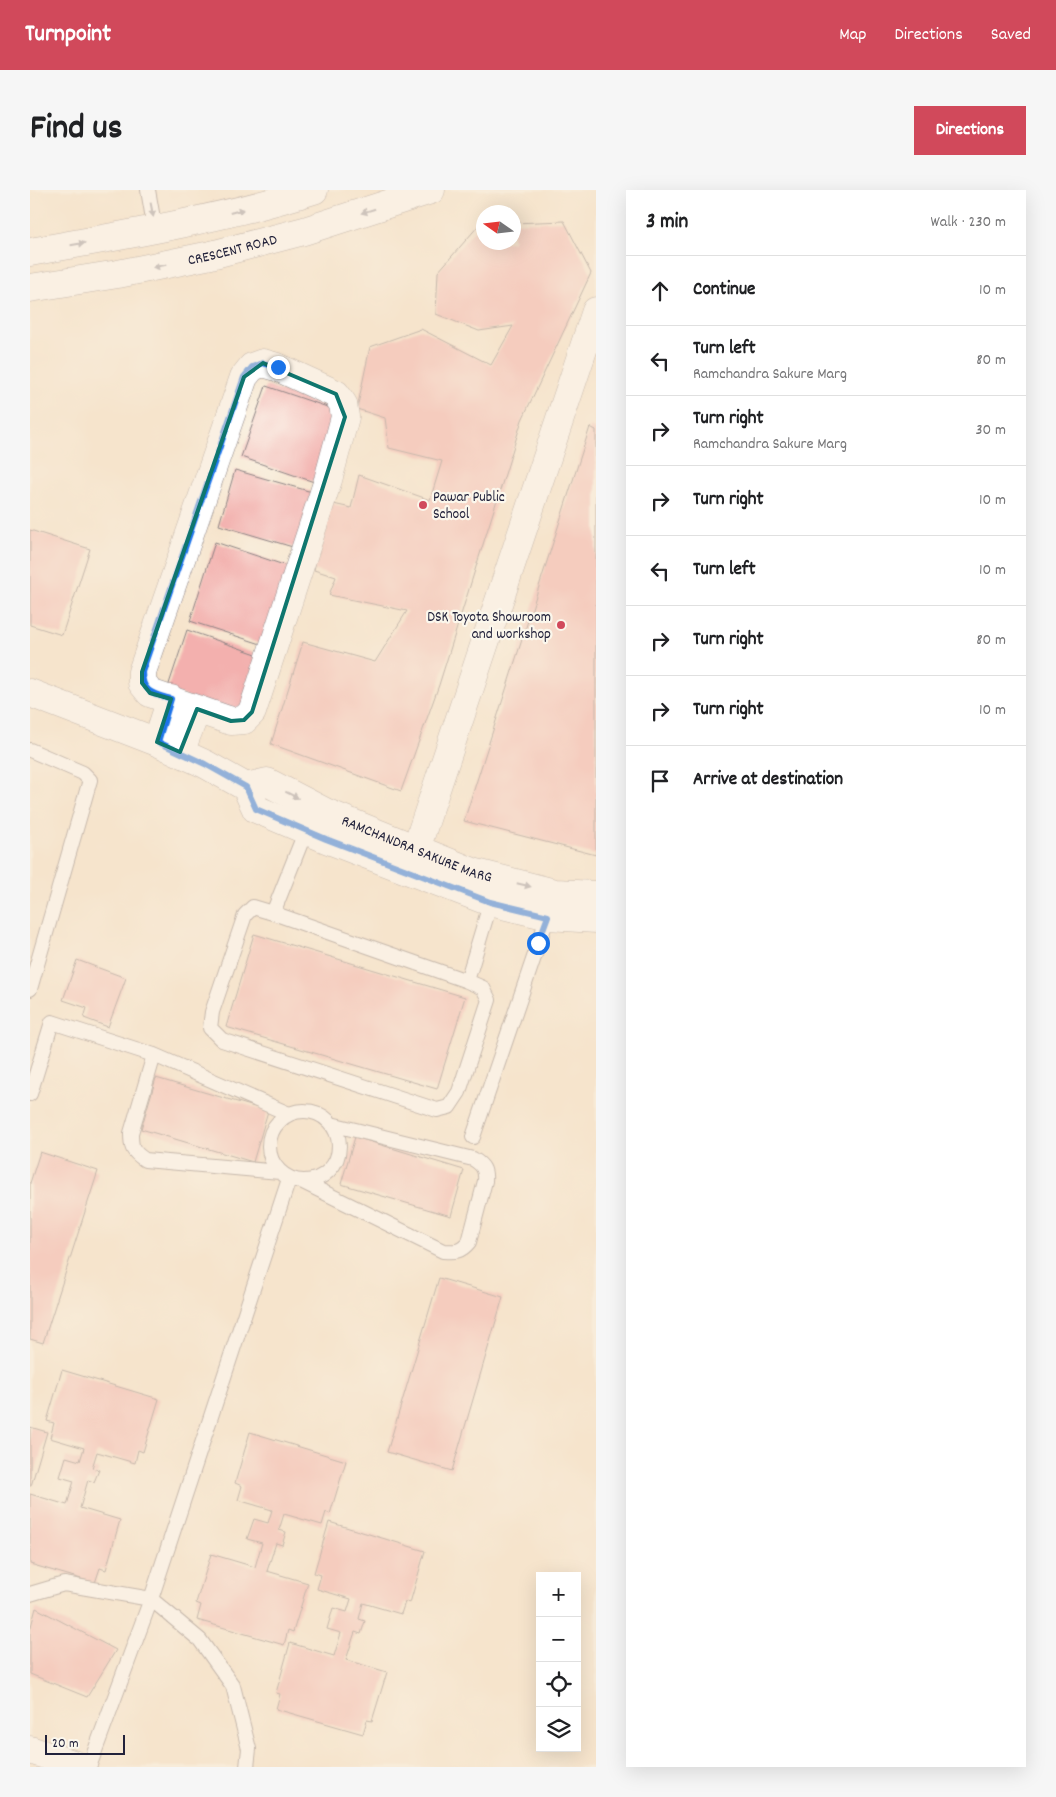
<!DOCTYPE html>
<meta charset="utf-8">
<style>
body{margin:0;font-family:Dekko,sans-serif;background:#f6f6f6;color:#202124}
.controls{position:absolute;right:15px;bottom:15px;display:grid;overflow:hidden;border-radius:0px;box-shadow:0 5px 20px #0002}
.controls button{width:45px;height:45px;display:grid;place-items:center;padding:0;border:0;border-bottom:1px solid #e0e0e0;background:#fff;color:#202124;font:25px sans-serif}
.compass{position:absolute;left:446px;top:15px;width:45px;height:45px;border-radius:50%;background:#fff;box-shadow:0 5px 20px #0002;rotate:284deg}
.scale{position:absolute;left:15px;bottom:12px;width:80px;box-sizing:border-box;padding-left:5px;border:2px solid #22223b;border-top:0;font-size:14px;line-height:18px;white-space:nowrap;color:#22223b;-webkit-text-stroke:4px #fbf7ec;paint-order:stroke}
.stop{position:absolute;width:15px;height:15px;margin:-11px;border:4px solid #1a73e8;border-radius:50%;background:#fff}
.stop.end{background:#1a73e8;border-color:#fff;box-shadow:0 1px 5px #0008}
.list{margin:0;padding:0;list-style:none}
h2{display:flex;justify-content:space-between;align-items:center;height:65px;margin:0;padding:0 20px;font-size:21px}
h2 small{font-size:16px;font-weight:400;color:#757577}
.list li{display:grid;grid-template-columns:32px 1fr auto;gap:15px;align-items:center;box-sizing:border-box;height:70px;padding:0 20px;border-top:1px solid #e0e0e0}
.list b{display:block;font-size:19px;white-space:nowrap}
.list p{margin:0;font-size:16px;white-space:nowrap;color:#757577}
.list em{font-size:16px;font-style:normal;color:#757577}
.icon{flex:none;width:28px;height:28px;fill:none;stroke:currentColor;stroke-width:2;stroke-linecap:round;stroke-linejoin:round}
.map{position:relative;flex:none;width:566px;height:1577px;overflow:hidden;border-radius:0px}
header{display:flex;align-items:center;gap:30px;box-sizing:border-box;height:70px;padding:0 25px;background:#d1495b;color:#fff}
header strong{font-size:24px}
nav{display:flex;gap:28px;margin-inline-start:auto;font-size:18px}
.intro{display:flex;align-items:center;justify-content:space-between;box-sizing:border-box;height:120px;padding:0 30px}
h1{margin:0;font-size:35px}
.button{padding:12px 22px;border-radius:0px;background:#d1495b;color:#fff;font-size:18px;font-weight:700}
main{display:flex;gap:30px;padding:0 30px}
aside{flex:1;background:#fff;border-radius:0px;box-shadow:0 5px 20px #0002}
.map>svg:first-child{display:block}
.building{fill:#f3b0ae}
.lines{fill:none;stroke-linecap:round;stroke-linejoin:round}
.lane-casing{stroke:#8c8384;stroke-width:16}
.street-casing{stroke:#8c8384;stroke-width:29}
.secondary-casing{stroke:#8c8384;stroke-width:29}
.lane{stroke:#fff;stroke-width:14}
.street{stroke:#fff;stroke-width:28}
.secondary{stroke:#fff;stroke-width:28}
.oneway{fill:#9c9ca7}
.route{stroke:#1a73e8;stroke-width:6}
.marked{fill:none;stroke:#0f766e;stroke-width:4;stroke-linejoin:round}
.poi-dot{fill:#d1495b;stroke:#fbf7ec;stroke-width:2}
.labels{text-anchor:middle;stroke-width:4.5;stroke-linejoin:round;paint-order:stroke}
.street-label{font-size:15px;fill:#22223b;stroke:#fbf7ec}
.poi-label{font-size:15px;fill:#22223b;stroke:#fbf7ec;text-anchor:start}
</style>
<header>
<strong>Turnpoint</strong>
<nav><a>Map</a><a>Directions</a><a>Saved</a></nav>
</header>
<div class="intro"><h1>Find us</h1><a class="button">Directions</a></div>
<main>
<div class="map">
<svg width="566" height="1577" viewBox="0 0 566 1577">
<rect width="100%" height="100%" fill="#fbf7ec"/>
<filter id="ink" filterUnits="userSpaceOnUse"><feTurbulence type="fractalNoise" baseFrequency=".02" numOctaves="2"/><feDisplacementMap in="SourceGraphic" scale="10" xChannelSelector="R" yChannelSelector="G"/><feConvolveMatrix kernelMatrix="1 2 1 2 8 2 1 2 1" color-interpolation-filters="sRGB"/></filter>
<filter id="wash" filterUnits="userSpaceOnUse"><feTurbulence type="fractalNoise" baseFrequency=".0096" numOctaves="4" result="noise"/><feDisplacementMap in="SourceGraphic" scale="20" xChannelSelector="R" yChannelSelector="G"/><feGaussianBlur stdDeviation="1.12" result="paint"/><feColorMatrix in="noise" values="0 0 0 0 0 0 0 0 0 0 0 0 0 0 0 0 0 1.4 0 .05"/><feComposite in="paint" operator="in"/></filter>
<g filter="url(#wash)">
<rect width="100%" height="100%" fill="#f6e4cc"/>
<g id="blocks">
<path class="building" d="M 534,31 L 561,83 L 492,230 L 409,495 L 371,601 L 241,554 L 273,452 L 345,472 L 377,421 L 299,405 L 306,387 L 284,380 L 299,313 L 321,318 L 329,285 L 400,310 L 412,271 L 359,258 L 355,228 L 327,219 L 340,157 L 391,139 L 461,175 L 483,136 L 449,141 L 406,124 L 408,82 L 450,34 L 453,34 L 453,52 L 483,52 L 483,33 Z
M 236,196 L 312,222 L 287,293 L 211,267 Z
M 560,237 L 566,240 L 566,665 L 434,631 Z
M 205,280 L 282,302 L 266,358 L 189,335 Z
M 0,340 L 60,359 L 32,445 L 0,435 Z
M 185,352 L 260,377 L 234,455 L 160,431 Z
M 157,440 L 232,466 L 212,525 L 137,500 Z
M 224,744 L 435,807 L 407,899 L 196,837 Z
M 47,770 L 96,788 L 78,837 L 54,828 L 57,818 L 33,810 Z
M 126,888 L 238,921 L 223,972 L 111,939 Z
M 325,947 L 434,980 L 421,1026 L 311,994 Z
M 10,962 L 68,981 L 13,1153 L 0,1149 L 0,993 Z
M 409,1088 L 473,1107 L 422,1281 L 357,1262 Z
M 32,1180 L 129,1209 L 113,1262 L 108,1260 L 105,1273 L 67,1262 L 62,1278 L 69,1280 L 64,1292 L 58,1290 L 50,1318 L 90,1330 L 76,1380 L 70,1378 L 65,1393 L 0,1374 L 0,1304 L 37,1315 L 44,1291 L 30,1287 L 36,1267 L 50,1271 L 54,1258 L 20,1248 L 24,1233 L 17,1231 Z
M 0,1237 L 17,1242 L 1,1296 L 0,1296 Z
M 220,1242 L 316,1271 L 300,1324 L 296,1322 L 292,1335 L 254,1324 L 249,1340 L 256,1342 L 252,1355 L 246,1353 L 237,1381 L 278,1393 L 263,1442 L 258,1440 L 254,1455 L 167,1430 L 171,1415 L 166,1413 L 181,1364 L 225,1377 L 232,1353 L 217,1349 L 224,1329 L 238,1333 L 242,1320 L 208,1310 L 212,1296 L 205,1293 Z
M 299,1332 L 395,1361 L 380,1413 L 375,1412 L 371,1424 L 333,1413 L 329,1429 L 335,1431 L 331,1444 L 325,1442 L 316,1470 L 357,1482 L 342,1531 L 337,1530 L 333,1544 L 246,1519 L 250,1504 L 246,1503 L 260,1453 L 304,1466 L 311,1443 L 297,1439 L 303,1418 L 317,1422 L 321,1409 L 287,1399 L 291,1385 L 284,1383 Z
M 6,1418 L 86,1460 L 57,1507 L 0,1484 L 0,1440 Z"/>
</g>
</g>
<g filter="url(#ink)">
<use href="#blocks" fill-opacity="0" stroke="#8c8384" stroke-width="1"/>
<g class="lines">
<defs>
<path id="lane" d="M 118,0 L 125,40
M 0,560 L 53,583 L 60,590 L 0,799
M 276,640 L 243,723 L 437,791
M 243,723 L 223,717 L 215,725 L 182,822 L 180,838 L 192,850 L 407,920 L 419,917 L 429,902 L 459,810 L 453,798 L 437,791 L 462,708
M 0,904 L 22,832 L 124,865
M239 956a35 35 0 1 1 70 0a35 35 0 1 1-70 0Z
M 443,947 L 518,726
M 250,982 L 115,970 C 102,961 101,958 101,943 L 124,865 L 259,924
M 271,991 L 413,1061 C 425,1062 431,1062 439,1052 L 455,991 C 456,980 453,975 443,969 L 301,934
M 0,1404 L 34,1394 L 121,1409 L 170,1450 L 203,1496 L 219,1559 L 217,1577
M 59,1577 L 121,1409 L 259,989"/>
<path id="street" d="M 233,173 L 247,177 L 306,204 L 313,214 L 315,227 L 298,290 L 222,522 L 214,530 L 201,531 L 120,503 L 112,493 L 112,482 L 214,187 L 222,177 Z
M 127,552 L 141,509
M 150,562 L 167,519
M 386,659 L 566,121"/>
<g id="secondary">
<path d="M 0,62 C 96,45 191,29 284,0"/>
<path id="s1" d="M 0,98 L 88,84 L 181,65 L 274,41 L 401,0"/>
<path d="M 0,503 L 127,552 L 175,574 L 216,597 L 226,619 L 296,649 L 460,712 L 518,726 L 566,729"/>
<path id="s2" d="M 216,597 L 237,592 L 295,622 L 443,682 L 525,703 L 566,705"/>
<path d="M 0,1560 L 52,1577"/>
</g>
</defs>
<use href="#lane" class="lane-casing"/>
<use href="#street" class="street-casing"/>
<use href="#secondary" class="secondary-casing"/>
<use href="#lane" class="lane"/>
<use href="#street" class="street"/>
<use href="#secondary" class="secondary"/>
</g>
<defs><path id="oneway-solid" d="M-6-.8H1V-3.2L6.5 0L1 3.2V.8H-6Z" transform="scale(1.25)"/></defs>
<g class="oneway">
<use href="#oneway-solid" transform="translate(122 20) rotate(79)"/>
<use href="#oneway-solid" transform="translate(207 21) rotate(-15)"/>
<use href="#oneway-solid" transform="translate(338 21) rotate(162)"/>
<use href="#oneway-solid" transform="translate(48 54) rotate(-9)"/>
<use href="#oneway-solid" transform="translate(130 76) rotate(168)"/>
<use href="#oneway-solid" transform="translate(262 605) rotate(27)"/>
<use href="#oneway-solid" transform="translate(494 695) rotate(14)"/>
</g>
</g>
<g class="lines" filter="url(#ink)">
<path class="route" d="M 248,177 L 233,173 L 222,177 L 214,187 L 112,482 C 112,503 124,504 141,509 L 128,552 L 175,574 L 216,597 L 226,619 L 296,649 L 460,712 L 518,726 L 508,753"/>
</g>
<path d="M0 0H566V1577H0ZM 233,173 L 306,204 L 315,227 L 222,522 L 214,530 L 201,531 L 167,519 L 150,562 L 127,552 L 141,509 L 120,503 L 112,493 L 112,482 L 214,187 Z" fill="#f6e4cc" fill-opacity=".55" fill-rule="evenodd"/>
<path class="marked" d="M 233,173 L 306,204 L 315,227 L 222,522 L 214,530 L 201,531 L 167,519 L 150,562 L 127,552 L 141,509 L 120,503 L 112,493 L 112,482 L 214,187 Z"/>
<g class="poi-dot">
<circle cx="393" cy="315" r="5"/>
<circle cx="531" cy="435" r="5"/>
</g>
<g class="labels">
<g class="street-label">
<text dy="5" stroke="none"><textPath href="#s1" startOffset="206">CRESCENT ROAD</textPath></text>
<text dy="5" stroke="none"><textPath href="#s2" startOffset="186">RAMCHANDRA SAKURE MARG</textPath></text>
</g>
<g class="poi-label">
<text x="403" y="311">Pawar Public<tspan x="403" dy="17">School</tspan></text>
<text x="521" y="431" text-anchor="end">DSK Toyota Showroom<tspan x="521" dy="17">and workshop</tspan></text>
</g>
</g>
</svg>
<div class="controls">
<button>+</button>
<button>−</button>
<button><svg class="icon" aria-label="locate" viewBox="0 0 24 24"><circle cx="12" cy="12" r="6"/><path d="M12 2v4M12 18v4M2 12h4M18 12h4"/></svg></button>
<button><svg class="icon" aria-label="layers" viewBox="0 0 24 24"><path d="M12 4l9 5-9 5-9-5zM3 14l9 5 9-5"/></svg></button>
</div>
<svg class="compass" viewBox="-18 -18 36 36"><path d="M0-13l5 13h-10z" fill="#e53935"/><path d="M0 13l5-13h-10z" fill="#757577"/></svg>
<div class="scale">20 m</div>
<div class="stop" style="left:508px;top:753px"></div>
<div class="stop end" style="left:248px;top:177px"></div>
</div>
<aside>
<h2>3 min<small>Walk · 230 m</small></h2>
<ul class="list">
<li><svg class="icon" aria-label="ahead" viewBox="0 0 24 24"><path d="M12 20V5M6 11l6-6 6 6"/></svg><div><b>Continue</b></div><em>10 m</em></li>
<li><svg class="icon" aria-label="left" viewBox="0 0 24 24"><path d="M17 20v-9H6M10 6l-5 5 5 5"/></svg><div><b>Turn left</b><p>Ramchandra Sakure Marg</p></div><em>80 m</em></li>
<li><svg class="icon" aria-label="right" viewBox="0 0 24 24"><path d="M7 20v-9h11M14 6l5 5-5 5"/></svg><div><b>Turn right</b><p>Ramchandra Sakure Marg</p></div><em>30 m</em></li>
<li><svg class="icon" aria-label="right" viewBox="0 0 24 24"><path d="M7 20v-9h11M14 6l5 5-5 5"/></svg><div><b>Turn right</b></div><em>10 m</em></li>
<li><svg class="icon" aria-label="left" viewBox="0 0 24 24"><path d="M17 20v-9H6M10 6l-5 5 5 5"/></svg><div><b>Turn left</b></div><em>10 m</em></li>
<li><svg class="icon" aria-label="right" viewBox="0 0 24 24"><path d="M7 20v-9h11M14 6l5 5-5 5"/></svg><div><b>Turn right</b></div><em>80 m</em></li>
<li><svg class="icon" aria-label="right" viewBox="0 0 24 24"><path d="M7 20v-9h11M14 6l5 5-5 5"/></svg><div><b>Turn right</b></div><em>10 m</em></li>
<li><svg class="icon" aria-label="arrive" viewBox="0 0 24 24"><path d="M6 21V4h12l-3 4 3 4H6"/></svg><div><b>Arrive at destination</b></div></li>
</ul>
</aside>
</main>
